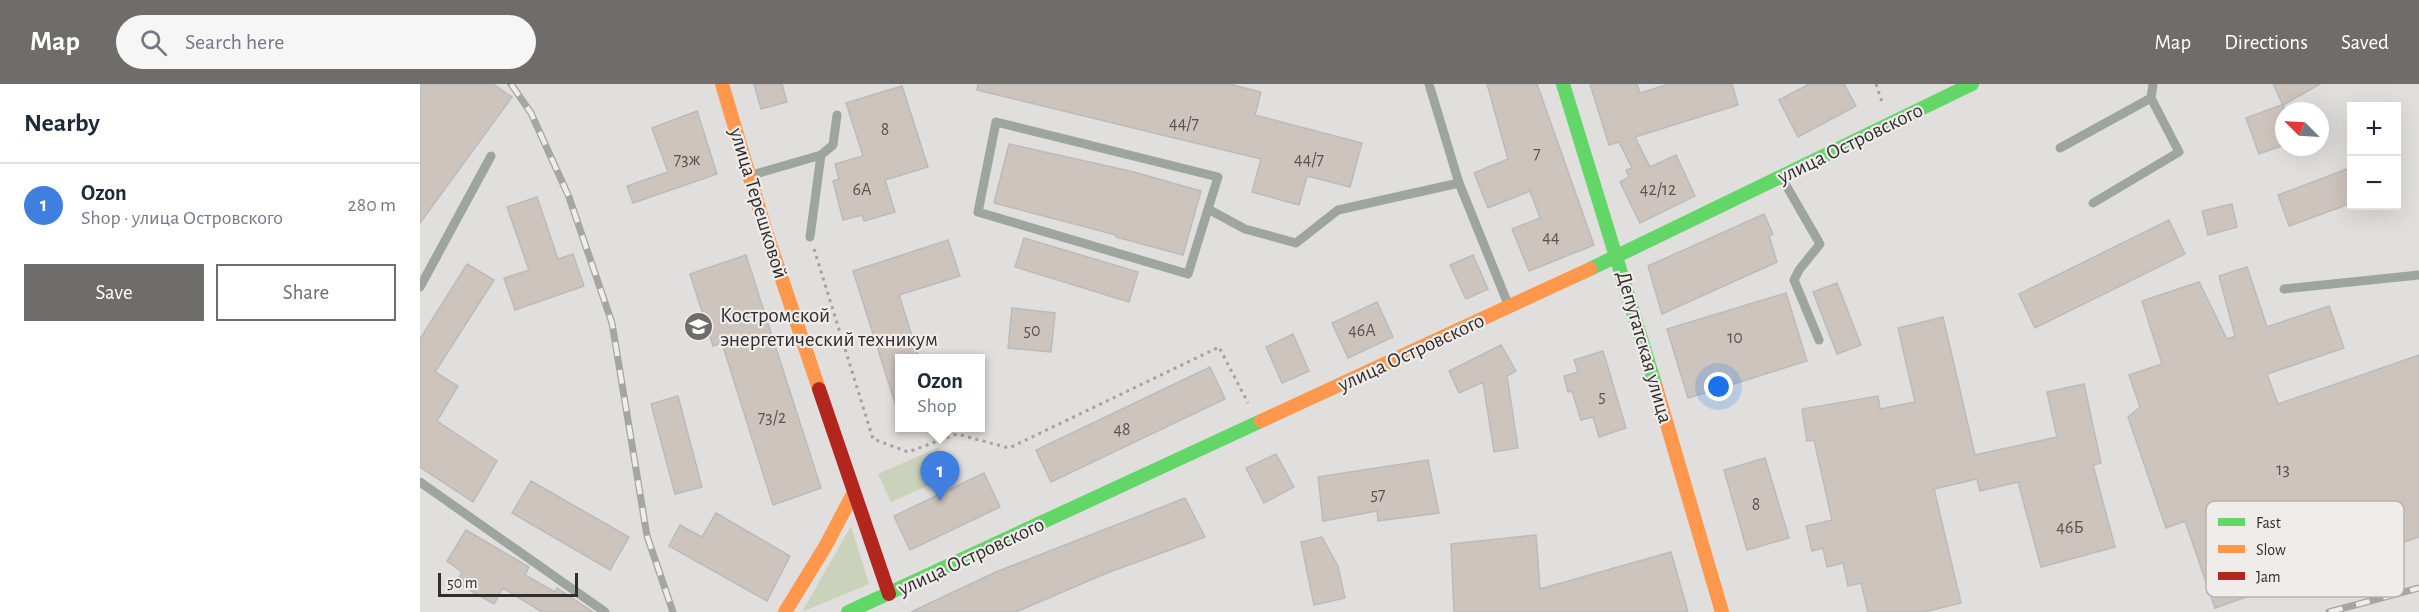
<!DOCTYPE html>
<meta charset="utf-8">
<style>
body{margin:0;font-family:"Alegreya Sans",sans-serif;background:#f6f6f7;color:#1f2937}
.controls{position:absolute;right:18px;top:18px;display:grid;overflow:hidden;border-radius:0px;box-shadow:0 6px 24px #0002}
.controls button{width:54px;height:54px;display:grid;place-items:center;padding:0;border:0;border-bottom:2px solid #e0e1e3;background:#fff;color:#1f2937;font:30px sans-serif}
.compass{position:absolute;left:1855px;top:18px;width:54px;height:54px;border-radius:50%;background:#fff;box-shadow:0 6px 24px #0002;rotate:294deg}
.scale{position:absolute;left:18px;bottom:15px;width:140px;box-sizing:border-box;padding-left:6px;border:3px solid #302f2e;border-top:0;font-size:16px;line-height:21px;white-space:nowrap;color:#302f2e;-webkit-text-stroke:4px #efecea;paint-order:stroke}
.you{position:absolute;left:1299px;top:303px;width:21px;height:21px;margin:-15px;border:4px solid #fff;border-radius:50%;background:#1a73e8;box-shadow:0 0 0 9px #1a73e833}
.badge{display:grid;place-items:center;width:39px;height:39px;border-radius:50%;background:#6e6d6c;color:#fff;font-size:20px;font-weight:700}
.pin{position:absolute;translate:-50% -50px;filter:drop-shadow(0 2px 3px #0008)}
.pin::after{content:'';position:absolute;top:32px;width:21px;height:18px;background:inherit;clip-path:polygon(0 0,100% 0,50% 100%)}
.popup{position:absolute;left:475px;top:270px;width:90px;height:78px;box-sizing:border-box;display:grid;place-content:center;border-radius:0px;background:#fff;filter:drop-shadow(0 2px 4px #0005);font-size:20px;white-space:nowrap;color:#747a83}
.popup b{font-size:22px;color:#1f2937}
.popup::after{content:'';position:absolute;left:50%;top:100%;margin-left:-12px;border:12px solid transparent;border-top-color:#fff}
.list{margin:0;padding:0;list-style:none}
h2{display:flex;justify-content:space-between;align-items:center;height:78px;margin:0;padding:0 24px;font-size:26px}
h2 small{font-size:20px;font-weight:400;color:#747a83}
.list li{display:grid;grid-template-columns:39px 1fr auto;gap:18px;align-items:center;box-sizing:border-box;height:84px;padding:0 24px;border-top:2px solid #e0e1e3}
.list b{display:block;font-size:22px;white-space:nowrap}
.list p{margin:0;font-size:20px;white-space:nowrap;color:#747a83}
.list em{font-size:20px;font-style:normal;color:#747a83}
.actions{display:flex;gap:12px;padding:18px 24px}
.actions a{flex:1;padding:14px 0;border:2px solid #6e6d6c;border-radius:0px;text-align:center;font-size:21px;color:#6e6d6c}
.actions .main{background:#6e6d6c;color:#fff}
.icon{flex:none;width:33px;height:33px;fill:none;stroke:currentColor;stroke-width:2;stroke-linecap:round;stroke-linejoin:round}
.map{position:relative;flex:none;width:1999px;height:528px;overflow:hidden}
header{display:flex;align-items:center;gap:36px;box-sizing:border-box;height:84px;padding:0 30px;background:#6e6d6c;color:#fff}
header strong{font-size:28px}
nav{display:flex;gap:33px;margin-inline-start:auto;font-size:21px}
.search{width:420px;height:54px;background:#f6f6f7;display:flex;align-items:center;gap:15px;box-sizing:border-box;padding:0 21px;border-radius:33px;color:#747a83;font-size:22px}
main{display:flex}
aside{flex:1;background:#fff}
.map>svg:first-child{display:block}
.green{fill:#cad2bc}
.building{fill:#cec4be;stroke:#bcbaba;stroke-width:1.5}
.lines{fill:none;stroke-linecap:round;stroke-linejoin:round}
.path{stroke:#a1a4a2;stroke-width:3;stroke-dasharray:3 4.5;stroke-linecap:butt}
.lane{stroke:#9ea4a0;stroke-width:9}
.fast{stroke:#63d668;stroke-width:14}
.slow{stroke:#ff974d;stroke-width:14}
.jam{stroke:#b3261e;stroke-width:14}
.rail-casing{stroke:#a4a6a3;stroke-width:7}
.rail{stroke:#efecea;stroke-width:4.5;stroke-dasharray:14;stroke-linecap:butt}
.labels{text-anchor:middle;stroke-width:4.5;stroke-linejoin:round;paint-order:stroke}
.number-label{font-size:18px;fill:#585452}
.street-label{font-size:21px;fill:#302f2e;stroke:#efecea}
.poi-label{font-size:21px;fill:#302f2e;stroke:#efecea;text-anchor:start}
.key{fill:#efecea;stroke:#b6b3b2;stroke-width:1.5}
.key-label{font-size:16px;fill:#302f2e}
</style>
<header>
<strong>Map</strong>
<div class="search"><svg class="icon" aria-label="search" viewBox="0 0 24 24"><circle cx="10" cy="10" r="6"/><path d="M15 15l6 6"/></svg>Search here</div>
<nav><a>Map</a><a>Directions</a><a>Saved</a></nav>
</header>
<main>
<aside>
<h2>Nearby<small></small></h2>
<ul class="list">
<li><span class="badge" style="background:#3f7fe0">1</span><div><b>Ozon</b><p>Shop · улица Островского</p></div><em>280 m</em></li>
</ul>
<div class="actions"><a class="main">Save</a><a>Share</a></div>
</aside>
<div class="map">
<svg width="1999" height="528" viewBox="0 0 1999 528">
<rect width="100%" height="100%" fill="#e1dfde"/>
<path class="green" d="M 519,363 L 532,391 L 471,418 L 458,390 Z
M 431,442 L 449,500 L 382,528 Z"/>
<path class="building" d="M 0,0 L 73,0 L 92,13 L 0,139 Z
M 334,0 L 362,0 L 367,18 L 341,25 Z
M 558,0 L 809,0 L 841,8 L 835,31 L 942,59 L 930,103 L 887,92 L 879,121 L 832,108 L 841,75 L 557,6 Z
M 1067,0 L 1117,0 L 1174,161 L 1109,187 L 1092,145 L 1120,134 L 1110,107 L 1068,124 L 1054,89 L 1088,75 Z
M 1170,0 L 1217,0 L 1220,9 L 1249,0 L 1312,0 L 1318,21 L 1215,53 L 1230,83 L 1256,71 L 1275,112 L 1220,139 L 1200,98 L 1209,93 L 1206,86 L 1212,84 L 1199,58 L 1189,61 Z
M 1389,0 L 1424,0 L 1436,22 L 1378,53 L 1359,16 Z
M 1853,0 L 1900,0 L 1863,21 Z
M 482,2 L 508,83 L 465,96 L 475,128 L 444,137 L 442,131 L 423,136 L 413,97 L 419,95 L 415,80 L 443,72 L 426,19 Z
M 1864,20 L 1864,61 L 1839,70 L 1826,34 Z
M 277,27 L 297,90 L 213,119 L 207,102 L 248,88 L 232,44 Z
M 589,60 L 714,88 L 781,107 L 763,171 L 696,153 L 696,151 L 574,119 Z
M 1932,83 L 1932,119 L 1869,142 L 1858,111 Z
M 117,113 L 138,175 L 153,170 L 164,202 L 95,226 L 84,194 L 109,186 L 87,123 Z
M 1812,120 L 1817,143 L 1788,151 L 1782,127 Z
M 1344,130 L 1353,150 L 1349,152 L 1357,178 L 1242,230 L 1228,182 Z
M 1749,136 L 1765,170 L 1615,244 L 1599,210 Z
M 604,154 L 718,188 L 709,218 L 595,183 Z
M 528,156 L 540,192 L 479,211 L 499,274 L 480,274 L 480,322 L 476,322 L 433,187 Z
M 326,171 L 401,404 L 353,421 L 302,259 L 293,262 L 270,190 Z
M 1053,171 L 1068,205 L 1046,215 L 1030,181 Z
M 47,180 L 74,196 L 15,288 L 38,302 L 17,337 L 77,377 L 53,418 L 0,383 L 0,255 Z
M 1827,183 L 1847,243 L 1909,222 L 1924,264 L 1847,290 L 1858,320 L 1999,271 L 1999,453 L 1795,524 L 1765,437 L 1746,444 L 1708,333 L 1720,323 L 1709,291 L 1742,280 L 1722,217 L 1779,198 L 1807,255 L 1815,252 L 1799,192 Z
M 1417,199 L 1441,261 L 1417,270 L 1393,208 Z
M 1366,209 L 1387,277 L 1268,314 L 1247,245 Z
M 957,218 L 973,253 L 928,274 L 912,239 Z
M 592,224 L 635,229 L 631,268 L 588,264 Z
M 1523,233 L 1555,371 L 1637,353 L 1627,308 L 1664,300 L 1681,379 L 1673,381 L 1695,463 L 1621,483 L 1598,398 L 1560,407 L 1557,395 L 1514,405 L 1541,519 L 1504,528 L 1448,528 L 1441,499 L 1428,502 L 1423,479 L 1407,483 L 1403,464 L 1392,467 L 1386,442 L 1412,436 L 1394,356 L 1387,357 L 1382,325 L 1458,312 L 1460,325 L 1495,318 L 1478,244 Z
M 873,250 L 889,287 L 862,299 L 846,263 Z
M 1081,261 L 1096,287 L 1087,292 L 1098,364 L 1074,368 L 1063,298 L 1039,309 L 1029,287 Z
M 1183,267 L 1206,344 L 1179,353 L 1173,333 L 1161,336 L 1152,307 L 1148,308 L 1144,292 L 1158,288 L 1154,276 Z
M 790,283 L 805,315 L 631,398 L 616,366 Z
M 258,312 L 282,403 L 255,410 L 231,320 Z
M 856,370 L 874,403 L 844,419 L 826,384 Z
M 1345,374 L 1369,454 L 1327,466 L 1304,386 Z
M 1008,376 L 1019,429 L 958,437 L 957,427 L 903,437 L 898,393 Z
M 564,389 L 580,423 L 490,466 L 474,432 Z
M 111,397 L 209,453 L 190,486 L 92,429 Z
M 765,414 L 785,453 L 687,489 L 596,528 L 491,528 L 576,488 Z
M 296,429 L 370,472 L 347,517 L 249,462 L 260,441 L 282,453 Z
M 46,446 L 109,483 L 105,491 L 135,508 L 137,504 L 173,528 L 122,528 L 83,504 L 74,520 L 37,499 L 42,488 L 27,477 Z
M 1116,451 L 1120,505 L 1251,468 L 1268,528 L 1034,528 L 1031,460 Z
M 902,453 L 918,482 L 925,514 L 894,521 L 881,458 Z"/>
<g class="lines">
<path class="path" d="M 1456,0 L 1462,18
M 394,165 L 453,355 L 488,368 L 537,350 L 589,364 L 799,263 L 828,319"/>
<path class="lane" d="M 1009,0 L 1039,99 L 1088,220
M 1640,64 L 1731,14
M 332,91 L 401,71
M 1363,96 L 1400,160 L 1379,186 L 1374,196 L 1399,256
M 1673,119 L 1759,68 L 1731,14 L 1733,0
M 788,125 L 768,190 L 558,128 L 576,38 L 798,93 L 788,125 L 825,145 L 876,159 L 918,126 L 1039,99
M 390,153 L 401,71 L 413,61 L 417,31
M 0,203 L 71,72
M 1864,205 L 1999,191
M 0,398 L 185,528"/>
<path class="fast" d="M 1143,0 L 1236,303
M 1170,185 L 1552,0
M 428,528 L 841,337"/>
<path class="slow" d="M 302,0 L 347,151 L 399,305
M 1236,303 L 1302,528
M 841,337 L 1170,185
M 365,528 L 405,463 L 434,408"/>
<path class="jam" d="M 399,305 L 469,510"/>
<defs>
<path id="rail" d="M 91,0 L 111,29 L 149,113 L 192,239 L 227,452 L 253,528
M 1909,528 L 1999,504"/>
</defs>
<use href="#rail" class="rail-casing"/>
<use href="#rail" class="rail"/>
</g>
<defs>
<symbol id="university-disc" viewBox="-11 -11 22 22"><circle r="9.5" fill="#6e6d6c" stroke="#efecea"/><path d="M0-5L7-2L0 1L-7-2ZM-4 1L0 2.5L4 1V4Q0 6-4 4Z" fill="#fff"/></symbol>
</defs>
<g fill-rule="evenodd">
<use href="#university-disc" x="262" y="226" width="33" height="33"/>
</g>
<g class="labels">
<g class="number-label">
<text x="764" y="45">44/7</text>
<text x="465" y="51">8</text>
<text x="1117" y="75">7</text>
<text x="267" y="81">73ж</text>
<text x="889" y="81">44/7</text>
<text x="442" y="111">6А</text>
<text x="1238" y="111">42/12</text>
<text x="1131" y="159">44</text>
<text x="612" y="252">50</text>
<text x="942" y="252">46А</text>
<text x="1315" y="259">10</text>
<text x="1182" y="318">5</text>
<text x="352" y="339">73/2</text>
<text x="702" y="351">48</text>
<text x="1863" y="391">13</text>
<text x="958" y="416">57</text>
<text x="1336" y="426">8</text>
<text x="1650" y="449">46Б</text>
</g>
<g class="street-label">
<text transform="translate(1430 59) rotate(-26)" y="7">улица Островского</text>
<text transform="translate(339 119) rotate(73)" y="7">улица Терешковой</text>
<text transform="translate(1225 263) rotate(74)" y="7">Депутатская улица</text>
<text transform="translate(991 268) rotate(-25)" y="7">улица Островского</text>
<text transform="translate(551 472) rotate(-25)" y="7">улица Островского</text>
</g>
<g class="poi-label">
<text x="300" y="238">Костромской<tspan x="300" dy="24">энергетический техникум</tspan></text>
</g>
</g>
<rect x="1786" y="417" width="198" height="96" rx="9" class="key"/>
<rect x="1798" y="434" width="27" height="8" fill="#63d668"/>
<rect x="1798" y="461" width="27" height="8" fill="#ff974d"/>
<rect x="1798" y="488" width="27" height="8" fill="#b3261e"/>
<g class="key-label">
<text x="1836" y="444">Fast</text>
<text x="1836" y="471">Slow</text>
<text x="1836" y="498">Jam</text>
</g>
</svg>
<div class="controls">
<button>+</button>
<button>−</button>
</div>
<svg class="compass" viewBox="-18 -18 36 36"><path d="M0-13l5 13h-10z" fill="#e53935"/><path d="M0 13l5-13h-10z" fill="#747a83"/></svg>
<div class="scale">50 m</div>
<div class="you"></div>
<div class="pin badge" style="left:520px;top:417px;background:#3f7fe0">1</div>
<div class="popup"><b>Ozon</b>Shop</div>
</div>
</main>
